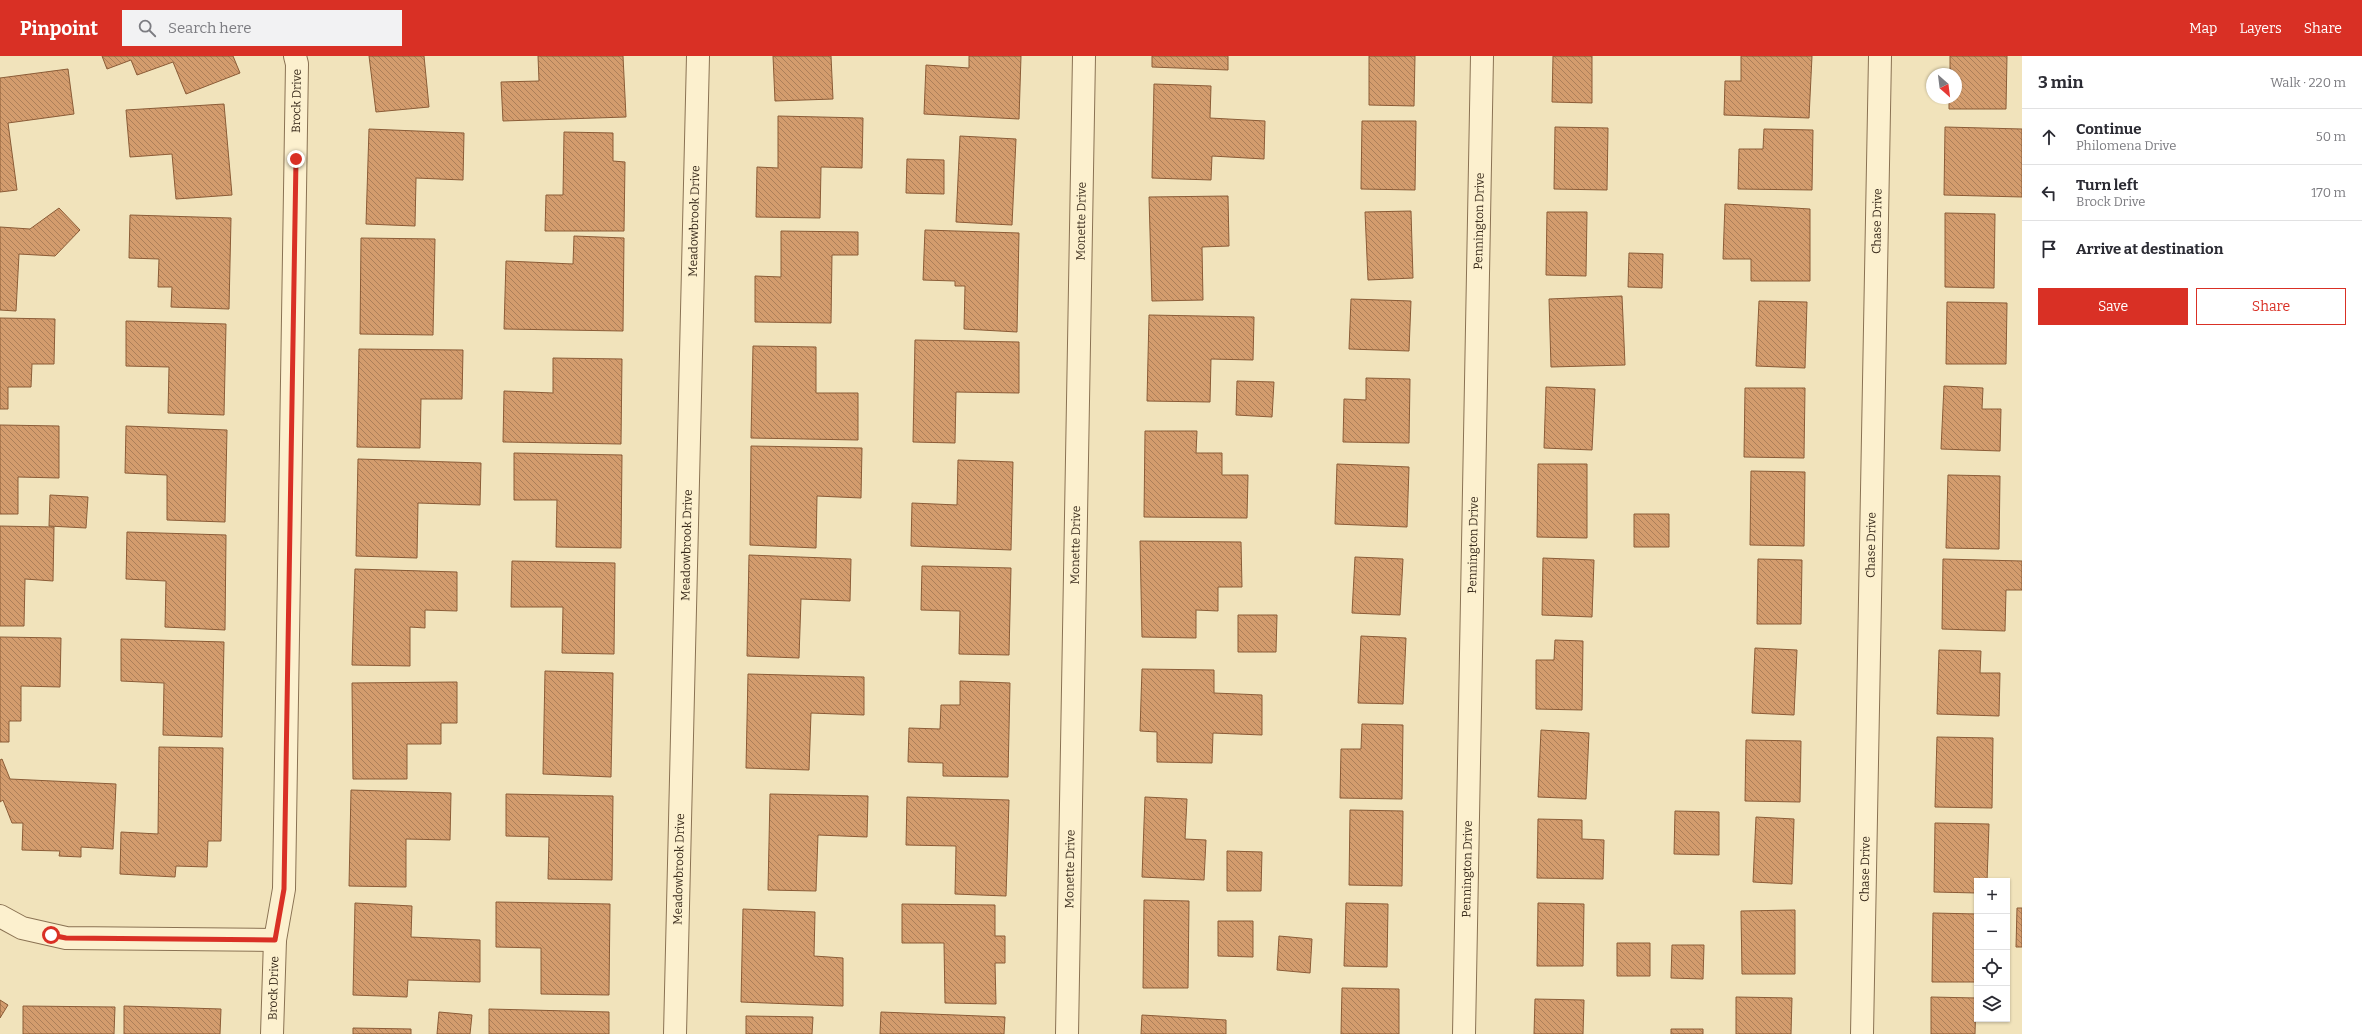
<!DOCTYPE html>
<meta charset="utf-8">
<style>
body{margin:0;font-family:Bitter,serif;background:#f2f2f3;color:#2b2b33}
.controls{position:absolute;right:12px;bottom:12px;display:grid;overflow:hidden;border-radius:0px;box-shadow:0 1px 3px #0004}
.controls button{width:36px;height:36px;display:grid;place-items:center;padding:0;border:0;border-bottom:1px solid #e1e1e2;background:#fff;color:#2b2b33;font:20px sans-serif}
.compass{position:absolute;left:1926px;top:12px;width:36px;height:36px;border-radius:50%;background:#fff;box-shadow:0 1px 3px #0004;rotate:152deg}
.stop{position:absolute;width:12px;height:12px;margin:-9px;border:3px solid #d93025;border-radius:50%;background:#fff}
.stop.end{background:#d93025;border-color:#fff;box-shadow:0 1px 4px #0008}
.list{margin:0;padding:0;list-style:none}
h2{display:flex;justify-content:space-between;align-items:center;height:52px;margin:0;padding:0 16px;font-size:17px}
h2 small{font-size:13px;font-weight:400;color:#7c7c81}
.list li{display:grid;grid-template-columns:26px 1fr auto;gap:12px;align-items:center;box-sizing:border-box;height:56px;padding:0 16px;border-top:1px solid #e1e1e2}
.list b{display:block;font-size:15px;white-space:nowrap}
.list p{margin:0;font-size:13px;white-space:nowrap;color:#7c7c81}
.list em{font-size:13px;font-style:normal;color:#7c7c81}
.actions{display:flex;gap:8px;padding:12px 16px}
.actions a{flex:1;padding:9px 0;border:1px solid #d93025;border-radius:0px;text-align:center;font-size:14px;color:#d93025}
.actions .main{background:#d93025;color:#fff}
.icon{flex:none;width:22px;height:22px;fill:none;stroke:currentColor;stroke-width:2;stroke-linecap:round;stroke-linejoin:round}
.map{position:relative;flex:none;width:2022px;height:978px;overflow:hidden}
header{display:flex;align-items:center;gap:24px;box-sizing:border-box;height:56px;padding:0 20px;background:#d93025;color:#fff}
header strong{font-size:19px}
nav{display:flex;gap:22px;margin-inline-start:auto;font-size:14px}
.search{width:280px;height:36px;background:#f2f2f3;display:flex;align-items:center;gap:10px;box-sizing:border-box;padding:0 14px;border-radius:0px;color:#7c7c81;font-size:15px}
main{display:flex}
aside{flex:1;background:#fff}
.map>svg:first-child{display:block}
.building{fill:url(#building-back-hatch);stroke:#8b5c37}
.lines{fill:none;stroke-linecap:round;stroke-linejoin:round}
.minor-casing{stroke:#8a7253;stroke-width:24}
.minor{stroke:#fcf0ce;stroke-width:22}
.route{stroke:#d93025;stroke-width:5}
.labels{text-anchor:middle;stroke-width:3.5;stroke-linejoin:round;paint-order:stroke}
.street-label{font-size:12px;fill:#37291a;stroke:#f8edcb}
</style>
<header>
<strong>Pinpoint</strong>
<div class="search"><svg class="icon" aria-label="search" viewBox="0 0 24 24"><circle cx="10" cy="10" r="6"/><path d="M15 15l6 6"/></svg>Search here</div>
<nav><a>Map</a><a>Layers</a><a>Share</a></nav>
</header>
<main>
<div class="map">
<svg width="2022" height="978" viewBox="0 0 2022 978">
<defs>
<pattern id="building-back-hatch" width="6" height="6" patternUnits="userSpaceOnUse"><rect width="6" height="6" fill="#d39c6d"/><path d="M-1 5l2 2M0 0l6 6M5-1l2 2" fill="none" stroke="#ac7f59"/></pattern>
</defs>
<rect width="100%" height="100%" fill="#f1e3bb"/>
<path class="building" d="M 102,0 L 233,0 L 240,17 L 186,38 L 173,6 L 137,19 L 131,4 L 107,13 Z
M 369,0 L 424,0 L 429,51 L 376,56 Z
M 538,0 L 623,0 L 626,61 L 503,65 L 501,26 L 539,25 Z
M 773,0 L 831,0 L 833,43 L 775,45 Z
M 969,0 L 1021,0 L 1019,63 L 924,58 L 926,9 L 969,12 Z
M 1152,0 L 1228,0 L 1228,14 L 1152,11 Z
M 1369,0 L 1415,0 L 1414,50 L 1369,49 Z
M 1553,0 L 1592,0 L 1592,47 L 1552,46 Z
M 1741,0 L 1812,0 L 1809,62 L 1724,59 L 1725,25 L 1741,25 Z
M 1950,0 L 2007,0 L 2006,53 L 1949,53 L 1949,42 L 1956,42 L 1956,18 L 1950,18 Z
M 68,13 L 74,58 L 8,67 L 17,134 L 0,136 L 0,22 Z
M 1154,28 L 1211,30 L 1210,62 L 1265,65 L 1264,103 L 1212,100 L 1211,124 L 1152,122 Z
M 224,48 L 232,139 L 176,143 L 172,98 L 130,101 L 126,54 Z
M 778,60 L 863,62 L 862,112 L 821,111 L 820,162 L 756,161 L 757,111 L 778,112 Z
M 1362,65 L 1416,65 L 1415,134 L 1361,133 Z
M 1555,71 L 1608,72 L 1607,134 L 1554,133 Z
M 1945,71 L 2022,73 L 2022,141 L 1944,139 Z
M 369,73 L 464,77 L 463,124 L 416,122 L 415,170 L 366,168 Z
M 1764,73 L 1813,74 L 1812,134 L 1738,133 L 1739,93 L 1763,93 Z
M 564,76 L 613,77 L 613,105 L 625,106 L 624,175 L 545,175 L 546,139 L 563,139 Z
M 960,80 L 1016,83 L 1012,169 L 956,166 Z
M 907,103 L 944,104 L 944,138 L 906,137 Z
M 1228,140 L 1229,190 L 1202,191 L 1203,244 L 1152,245 L 1149,141 Z
M 1725,148 L 1810,153 L 1810,225 L 1751,225 L 1751,203 L 1723,203 Z
M 59,152 L 80,174 L 55,200 L 19,198 L 16,255 L 0,254 L 0,171 L 30,173 Z
M 1411,155 L 1413,222 L 1368,224 L 1365,156 Z
M 1547,156 L 1587,156 L 1586,220 L 1546,219 Z
M 1945,157 L 1995,158 L 1994,232 L 1945,231 Z
M 130,159 L 231,162 L 229,253 L 171,251 L 172,231 L 158,231 L 159,203 L 129,202 Z
M 925,174 L 1019,177 L 1017,276 L 964,273 L 965,230 L 955,230 L 955,225 L 923,224 Z
M 781,175 L 858,176 L 858,199 L 832,199 L 831,267 L 755,266 L 755,220 L 781,221 Z
M 574,180 L 624,182 L 623,275 L 504,273 L 506,205 L 573,208 Z
M 361,182 L 435,183 L 433,279 L 360,278 Z
M 1629,197 L 1663,198 L 1662,232 L 1628,231 Z
M 1622,240 L 1625,309 L 1551,311 L 1549,243 Z
M 1351,243 L 1411,245 L 1409,295 L 1349,293 Z
M 1759,245 L 1807,246 L 1805,312 L 1756,310 Z
M 1947,246 L 2007,247 L 2006,308 L 1946,308 Z
M 1149,259 L 1254,261 L 1253,304 L 1211,303 L 1210,346 L 1147,345 Z
M 0,262 L 55,263 L 54,308 L 32,308 L 31,331 L 8,331 L 8,353 L 0,353 Z
M 126,265 L 226,268 L 224,359 L 168,357 L 169,311 L 126,310 Z
M 915,284 L 1019,286 L 1019,337 L 956,336 L 955,387 L 913,386 Z
M 753,290 L 816,291 L 816,337 L 858,337 L 858,384 L 751,382 Z
M 359,293 L 463,294 L 462,343 L 421,343 L 420,392 L 357,391 Z
M 553,302 L 622,303 L 621,388 L 503,386 L 504,335 L 553,337 Z
M 1366,322 L 1410,323 L 1409,387 L 1343,386 L 1344,343 L 1366,344 Z
M 1237,325 L 1274,326 L 1272,361 L 1236,359 Z
M 1944,330 L 1983,332 L 1982,353 L 2001,353 L 2000,395 L 1941,393 Z
M 1546,331 L 1595,333 L 1592,394 L 1544,392 Z
M 1745,332 L 1805,332 L 1804,402 L 1744,401 Z
M 0,369 L 59,370 L 59,422 L 18,421 L 18,458 L 0,458 Z
M 126,370 L 227,374 L 225,466 L 167,464 L 167,419 L 125,417 Z
M 1145,375 L 1197,375 L 1196,397 L 1222,397 L 1222,419 L 1248,419 L 1247,462 L 1144,461 Z
M 751,390 L 862,392 L 861,442 L 817,440 L 816,492 L 750,489 Z
M 514,397 L 622,399 L 621,492 L 556,491 L 557,444 L 514,444 Z
M 358,403 L 481,407 L 480,449 L 418,447 L 417,502 L 356,500 Z
M 958,404 L 1013,406 L 1011,494 L 911,490 L 912,447 L 957,449 Z
M 1337,408 L 1409,411 L 1407,471 L 1335,468 Z
M 1538,408 L 1587,408 L 1587,482 L 1537,481 Z
M 1751,415 L 1805,416 L 1804,490 L 1750,489 Z
M 1948,419 L 2000,420 L 1999,493 L 1946,492 Z
M 50,439 L 88,441 L 86,472 L 49,470 Z
M 1634,458 L 1669,458 L 1669,491 L 1634,491 Z
M 0,470 L 54,471 L 53,525 L 25,523 L 24,570 L 0,570 Z
M 127,476 L 226,479 L 225,574 L 165,571 L 166,525 L 126,523 Z
M 1140,485 L 1241,486 L 1242,531 L 1218,531 L 1218,555 L 1196,554 L 1196,582 L 1142,581 Z
M 749,499 L 851,503 L 850,545 L 801,543 L 799,602 L 747,600 Z
M 1355,501 L 1403,503 L 1400,559 L 1352,557 Z
M 1543,502 L 1594,504 L 1592,561 L 1542,559 Z
M 1758,503 L 1802,504 L 1801,568 L 1757,568 Z
M 1943,503 L 2022,505 L 2022,534 L 2006,534 L 2005,575 L 1942,573 Z
M 512,505 L 615,507 L 614,598 L 562,597 L 563,551 L 511,551 Z
M 922,510 L 1011,512 L 1009,599 L 959,598 L 960,555 L 921,554 Z
M 355,513 L 457,516 L 457,555 L 425,554 L 425,572 L 410,571 L 410,610 L 352,609 Z
M 1238,559 L 1277,559 L 1276,596 L 1238,596 Z
M 1361,580 L 1406,582 L 1403,648 L 1358,647 Z
M 0,581 L 61,582 L 60,631 L 21,630 L 21,665 L 9,665 L 9,686 L 0,686 Z
M 121,583 L 224,586 L 222,681 L 163,679 L 164,627 L 121,625 Z
M 1555,584 L 1583,585 L 1582,654 L 1536,653 L 1536,604 L 1554,604 Z
M 1755,592 L 1797,594 L 1794,659 L 1752,657 Z
M 1939,594 L 1981,595 L 1980,617 L 2000,617 L 1999,660 L 1937,658 Z
M 1142,613 L 1214,614 L 1214,637 L 1262,639 L 1262,679 L 1213,677 L 1212,707 L 1157,706 L 1157,676 L 1140,675 Z
M 545,615 L 613,617 L 611,721 L 543,718 Z
M 748,618 L 864,621 L 864,659 L 811,657 L 809,714 L 746,712 Z
M 960,625 L 1010,627 L 1008,721 L 943,720 L 943,707 L 908,706 L 909,672 L 940,673 L 941,649 L 960,649 Z
M 457,626 L 457,667 L 441,667 L 441,688 L 407,688 L 407,723 L 353,723 L 352,627 Z
M 1362,668 L 1403,669 L 1402,743 L 1340,742 L 1341,693 L 1361,693 Z
M 1541,674 L 1589,677 L 1586,743 L 1538,741 Z
M 1937,681 L 1993,682 L 1992,752 L 1935,751 Z
M 1746,684 L 1801,685 L 1800,746 L 1745,745 Z
M 159,691 L 223,692 L 221,785 L 208,785 L 207,811 L 176,810 L 175,821 L 120,818 L 121,776 L 158,778 Z
M 2,703 L 10,723 L 116,728 L 113,793 L 81,791 L 81,801 L 59,800 L 60,795 L 22,794 L 23,767 L 12,767 L 3,744 L 0,746 L 0,704 Z
M 351,734 L 451,737 L 450,784 L 406,783 L 406,831 L 349,830 Z
M 506,738 L 613,740 L 612,824 L 548,823 L 549,781 L 506,780 Z
M 770,738 L 868,740 L 867,781 L 818,779 L 816,835 L 768,834 Z
M 907,741 L 1009,744 L 1006,840 L 955,838 L 956,790 L 906,789 Z
M 1145,741 L 1187,743 L 1185,783 L 1206,784 L 1204,824 L 1142,821 Z
M 1350,754 L 1403,755 L 1402,830 L 1349,829 Z
M 1675,755 L 1719,756 L 1719,799 L 1674,798 Z
M 1756,761 L 1794,763 L 1792,828 L 1753,826 Z
M 1538,763 L 1582,764 L 1582,783 L 1604,784 L 1603,823 L 1537,822 Z
M 1935,767 L 1989,768 L 1987,825 L 1977,825 L 1977,837 L 1934,836 Z
M 1227,795 L 1262,796 L 1261,835 L 1227,835 Z
M 1144,844 L 1189,845 L 1188,932 L 1143,932 Z
M 496,846 L 610,848 L 609,939 L 541,938 L 541,892 L 496,891 Z
M 355,847 L 412,850 L 411,881 L 480,884 L 480,926 L 408,924 L 407,941 L 353,939 Z
M 1346,847 L 1388,848 L 1387,911 L 1344,910 Z
M 1538,847 L 1584,848 L 1583,910 L 1537,910 Z
M 902,848 L 995,849 L 995,880 L 1005,880 L 1005,907 L 995,907 L 996,948 L 945,947 L 944,887 L 902,887 Z
M 2017,852 L 2022,852 L 2022,891 L 2016,891 Z
M 743,853 L 815,856 L 814,900 L 843,902 L 843,950 L 741,946 Z
M 1795,854 L 1795,918 L 1742,918 L 1741,855 Z
M 1933,857 L 1977,858 L 1977,926 L 1932,926 Z
M 1218,865 L 1253,865 L 1253,901 L 1218,900 Z
M 1279,880 L 1312,883 L 1310,917 L 1277,914 Z
M 1617,887 L 1650,887 L 1650,920 L 1617,920 Z
M 1672,889 L 1704,889 L 1703,923 L 1671,922 Z
M 1342,932 L 1399,933 L 1399,978 L 1341,978 Z
M 1736,941 L 1792,942 L 1791,978 L 1736,978 Z
M 1931,941 L 1976,942 L 1975,978 L 1931,978 Z
M 1535,943 L 1584,944 L 1583,978 L 1534,978 Z
M 0,944 L 8,949 L 0,962 Z
M 23,950 L 115,951 L 114,978 L 23,978 Z
M 124,950 L 221,953 L 220,978 L 124,978 Z
M 489,953 L 609,956 L 609,978 L 489,978 Z
M 439,956 L 472,959 L 470,978 L 437,978 Z
M 881,956 L 1005,961 L 1004,978 L 880,978 Z
M 1142,959 L 1226,964 L 1226,978 L 1141,978 Z
M 746,960 L 813,961 L 812,978 L 746,978 Z
M 353,972 L 411,973 L 411,978 L 353,978 Z
M 1671,973 L 1703,973 L 1703,978 L 1671,978 Z"/>
<g class="lines">
<defs>
<g id="minor">
<path d="M 0,860 L 22,872 L 66,882 L 275,884"/>
<path id="s1" d="M 272,978 L 275,884 L 284,833 L 297,8 L 295,0"/>
<path id="s2" d="M 675,978 L 698,0"/>
<path id="s3" d="M 1067,978 L 1084,0"/>
<path id="s4" d="M 1464,978 L 1482,0"/>
<path id="s5" d="M 1862,978 L 1880,0"/>
</g>
</defs>
<use href="#minor" class="minor-casing"/>
<use href="#minor" class="minor"/>
</g>
<g class="lines">
<path class="route" d="M 51,879 L 66,882 L 275,884 L 284,833 L 296,103"/>
</g>
<g class="labels">
<g class="street-label">
<text dy="4" stroke="none"><textPath href="#s1" startOffset="934">Brock Drive</textPath></text>
<text dy="4" stroke="none"><textPath href="#s2" startOffset="813">Meadowbrook Drive</textPath></text>
<text dy="4" stroke="none"><textPath href="#s3" startOffset="813">Monette Drive</textPath></text>
<text dy="4" stroke="none"><textPath href="#s4" startOffset="813">Pennington Drive</textPath></text>
<text dy="4" stroke="none"><textPath href="#s5" startOffset="813">Chase Drive</textPath></text>
<text dy="4" stroke="none"><textPath href="#s2" startOffset="489">Meadowbrook Drive</textPath></text>
<text dy="4" stroke="none"><textPath href="#s3" startOffset="489">Monette Drive</textPath></text>
<text dy="4" stroke="none"><textPath href="#s4" startOffset="489">Pennington Drive</textPath></text>
<text dy="4" stroke="none"><textPath href="#s5" startOffset="489">Chase Drive</textPath></text>
<text dy="4" stroke="none"><textPath href="#s2" startOffset="165">Meadowbrook Drive</textPath></text>
<text dy="4" stroke="none"><textPath href="#s3" startOffset="165">Monette Drive</textPath></text>
<text dy="4" stroke="none"><textPath href="#s4" startOffset="165">Pennington Drive</textPath></text>
<text dy="4" stroke="none"><textPath href="#s5" startOffset="165">Chase Drive</textPath></text>
<text dy="4" stroke="none"><textPath href="#s1" startOffset="46">Brock Drive</textPath></text>
</g>
</g>
</svg>
<div class="controls">
<button>+</button>
<button>−</button>
<button><svg class="icon" aria-label="locate" viewBox="0 0 24 24"><circle cx="12" cy="12" r="6"/><path d="M12 2v4M12 18v4M2 12h4M18 12h4"/></svg></button>
<button><svg class="icon" aria-label="layers" viewBox="0 0 24 24"><path d="M12 4l9 5-9 5-9-5zM3 14l9 5 9-5"/></svg></button>
</div>
<svg class="compass" viewBox="-18 -18 36 36"><path d="M0-13l5 13h-10z" fill="#e53935"/><path d="M0 13l5-13h-10z" fill="#7c7c81"/></svg>
<div class="stop" style="left:51px;top:879px"></div>
<div class="stop end" style="left:296px;top:103px"></div>
</div>
<aside>
<h2>3 min<small>Walk · 220 m</small></h2>
<ul class="list">
<li><svg class="icon" aria-label="ahead" viewBox="0 0 24 24"><path d="M12 20V5M6 11l6-6 6 6"/></svg><div><b>Continue</b><p>Philomena Drive</p></div><em>50 m</em></li>
<li><svg class="icon" aria-label="left" viewBox="0 0 24 24"><path d="M17 20v-9H6M10 6l-5 5 5 5"/></svg><div><b>Turn left</b><p>Brock Drive</p></div><em>170 m</em></li>
<li><svg class="icon" aria-label="arrive" viewBox="0 0 24 24"><path d="M6 21V4h12l-3 4 3 4H6"/></svg><div><b>Arrive at destination</b></div></li>
</ul>
<div class="actions"><a class="main">Save</a><a>Share</a></div>
</aside>
</main>
